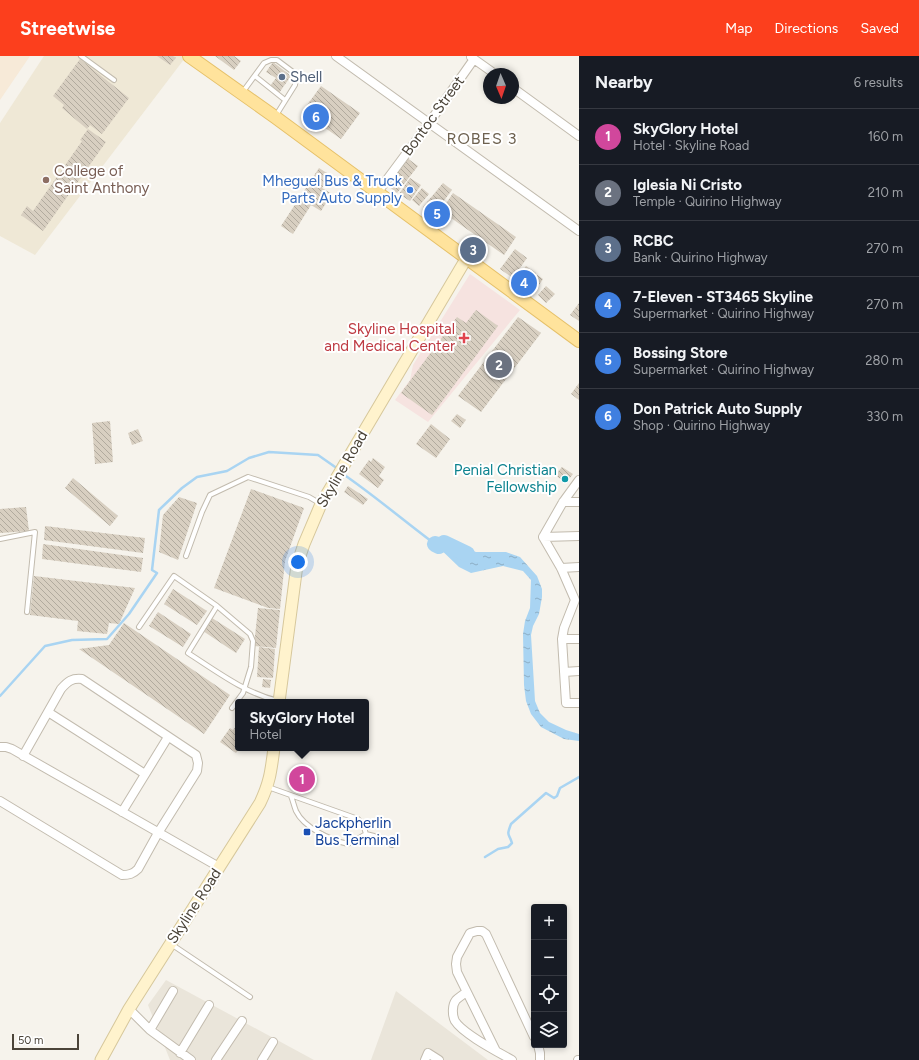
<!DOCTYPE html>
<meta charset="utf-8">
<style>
body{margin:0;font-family:Figtree,sans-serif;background:#242831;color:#f1f3f6}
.controls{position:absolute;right:12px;bottom:12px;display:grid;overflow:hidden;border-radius:4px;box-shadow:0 2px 6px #0003}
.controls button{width:36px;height:36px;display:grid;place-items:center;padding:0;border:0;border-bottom:1px solid #363941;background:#171b24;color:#f1f3f6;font:20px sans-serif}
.compass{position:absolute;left:483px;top:12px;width:36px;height:36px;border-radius:50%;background:#171b24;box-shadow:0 2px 6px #0003;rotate:178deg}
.scale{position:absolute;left:12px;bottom:10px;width:67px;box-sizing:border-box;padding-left:4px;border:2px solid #4b4439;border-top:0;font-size:11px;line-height:14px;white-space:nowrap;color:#4b4439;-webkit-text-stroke:3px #fff;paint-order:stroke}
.you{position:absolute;left:298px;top:506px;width:14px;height:14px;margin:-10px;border:3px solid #fff;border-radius:50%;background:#1a73e8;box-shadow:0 0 0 6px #1a73e833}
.badge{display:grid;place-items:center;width:26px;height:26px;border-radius:50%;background:#fc3f1d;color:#fff;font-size:13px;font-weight:700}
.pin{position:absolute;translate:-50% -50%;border:2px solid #fff;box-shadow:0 1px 4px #0006}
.popup{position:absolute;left:235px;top:643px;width:134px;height:52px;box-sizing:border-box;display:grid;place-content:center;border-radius:4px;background:#171b24;filter:drop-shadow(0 1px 3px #0005);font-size:13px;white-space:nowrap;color:#9ea1a6}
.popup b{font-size:15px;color:#f1f3f6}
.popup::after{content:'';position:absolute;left:50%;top:100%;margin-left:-8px;border:8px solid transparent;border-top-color:#171b24}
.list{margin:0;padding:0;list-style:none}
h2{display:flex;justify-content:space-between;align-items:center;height:52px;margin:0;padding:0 16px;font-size:17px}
h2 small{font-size:13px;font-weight:400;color:#9ea1a6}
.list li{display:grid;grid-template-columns:26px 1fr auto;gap:12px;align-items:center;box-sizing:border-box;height:56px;padding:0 16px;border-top:1px solid #363941}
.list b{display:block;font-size:15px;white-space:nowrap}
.list p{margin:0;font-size:13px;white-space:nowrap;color:#9ea1a6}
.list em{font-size:13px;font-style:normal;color:#9ea1a6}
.icon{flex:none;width:22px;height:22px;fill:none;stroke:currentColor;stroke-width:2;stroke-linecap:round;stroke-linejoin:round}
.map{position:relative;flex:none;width:579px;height:1004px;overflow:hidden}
header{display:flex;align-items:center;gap:24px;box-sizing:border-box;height:56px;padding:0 20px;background:#fc3f1d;color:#fff}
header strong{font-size:19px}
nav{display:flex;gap:22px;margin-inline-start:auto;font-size:14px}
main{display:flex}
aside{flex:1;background:#171b24}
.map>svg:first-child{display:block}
.residential{fill:#eae5da}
.commercial{fill:#f7ead8}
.education{fill:#efe8d6}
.medical{fill:#f6e3e0}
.water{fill:url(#water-ripples)}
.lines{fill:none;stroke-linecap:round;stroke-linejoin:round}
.stream{stroke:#a9d4f2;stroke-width:2.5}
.river{stroke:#a9d4f2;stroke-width:16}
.building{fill:url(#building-back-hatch)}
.lane-casing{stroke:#c2bbae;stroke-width:6}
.street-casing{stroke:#c2bbae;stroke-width:10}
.secondary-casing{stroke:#d6c79b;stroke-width:13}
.primary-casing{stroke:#e6c16a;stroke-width:14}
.lane{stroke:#fff;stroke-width:4}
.street{stroke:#fff;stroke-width:8}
.secondary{stroke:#fff3cd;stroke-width:11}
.primary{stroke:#ffe39c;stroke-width:12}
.service-dot{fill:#5c6f8a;stroke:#fff;stroke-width:1.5}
.education-dot{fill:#8d6e63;stroke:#fff;stroke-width:1.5}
.shop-dot{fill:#3f7fe0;stroke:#fff;stroke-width:1.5}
.health-dot{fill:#e0444e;stroke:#fff;stroke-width:1.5}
.culture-dot{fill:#0f9aa8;stroke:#fff;stroke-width:1.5}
.transit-dot{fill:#1a4fb4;stroke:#fff;stroke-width:1.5}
.labels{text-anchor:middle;stroke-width:4;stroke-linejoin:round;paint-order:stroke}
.service-label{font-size:15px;fill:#4e5e75;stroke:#fff;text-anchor:start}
.street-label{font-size:15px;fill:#4b4439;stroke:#fff}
.education-label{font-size:15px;fill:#785e54;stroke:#fff;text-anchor:start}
.shop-label{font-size:15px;fill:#366cbe;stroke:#fff;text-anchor:end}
.health-label{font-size:15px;fill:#be3a42;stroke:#fff;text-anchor:end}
.culture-label{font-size:15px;fill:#0d838f;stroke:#fff;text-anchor:end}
.transit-label{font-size:15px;fill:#164399;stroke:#fff;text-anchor:start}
.neighbourhood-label{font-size:16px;letter-spacing:1px;fill:#6e6250;stroke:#fff}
</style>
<header>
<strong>Streetwise</strong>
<nav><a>Map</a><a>Directions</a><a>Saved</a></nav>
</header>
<main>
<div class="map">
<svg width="579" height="1004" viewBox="0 0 579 1004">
<defs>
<pattern id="water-ripples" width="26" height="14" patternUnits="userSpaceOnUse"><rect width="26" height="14" fill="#a9d4f2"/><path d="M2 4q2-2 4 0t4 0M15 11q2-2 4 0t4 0" fill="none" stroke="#8caec5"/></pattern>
<pattern id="building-back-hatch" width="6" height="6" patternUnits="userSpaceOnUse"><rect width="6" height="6" fill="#d8cfc1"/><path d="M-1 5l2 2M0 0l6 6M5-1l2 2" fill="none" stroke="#b1aa9e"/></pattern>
</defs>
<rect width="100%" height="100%" fill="#f6f3ec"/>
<path class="residential" d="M 166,924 L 314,1004 L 170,1004 L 148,949 Z
M 396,935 L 488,1004 L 371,1004 Z"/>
<path class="commercial" d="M 0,0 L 30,0 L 0,44 Z"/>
<path class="education" d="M 44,0 L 182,0 L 185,2 L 35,199 L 0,180 L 0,67 Z"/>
<path class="medical" d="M 470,218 L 520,254 L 428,366 L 395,344 L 410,324 L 413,309 Z"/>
<path class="water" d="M 435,488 L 457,490 L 476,496 L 506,496 L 520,501 L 537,520 L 542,533 L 542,541 L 539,558 L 533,570 L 531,579 L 535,645 L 540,657 L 549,666 L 566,674 L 579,678 L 579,685 L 564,683 L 541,671 L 531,658 L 526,645 L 524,629 L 523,578 L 525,565 L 530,552 L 531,524 L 523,515 L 503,510 L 471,517 L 459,511 Z"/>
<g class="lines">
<path class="stream" d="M 343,418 C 375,440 404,465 435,488
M 0,640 L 45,590 L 72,584 L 107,583 L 129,558 L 157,517 L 152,514 L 159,454 L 182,432 L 197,421 L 227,415 L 249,402 L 269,396 L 318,399 L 338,413
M 485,801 L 498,793 L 508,791 L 512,787 C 509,777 506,781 511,768 L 546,737 L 554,742 L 557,740 L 560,732 L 579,721"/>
<path class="river" d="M 435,488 L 439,490 L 444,487 L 467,498"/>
</g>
<path class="building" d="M 157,0 L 173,0 L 176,2 L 170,9 Z
M 215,0 L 234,0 L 241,5 L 234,14 Z
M 80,3 L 129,42 L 102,78 L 90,69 L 87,73 L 62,52 L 64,49 L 53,40 Z
M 273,6 L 291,20 L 279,37 L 270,30 L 276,22 L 266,16 Z
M 321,30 L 360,57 L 341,83 L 302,56 Z
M 88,73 L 106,86 L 43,175 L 21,159 L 27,150 L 33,155 L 82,85 L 80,84 Z
M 407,102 L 418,110 L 397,137 L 387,129 Z
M 319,112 L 330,119 L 322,132 L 332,138 L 321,155 L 311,149 L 293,178 L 281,170 Z
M 410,122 L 421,129 L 410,145 L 399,138 Z
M 443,127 L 452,134 L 433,159 L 423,151 Z
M 422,132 L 429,138 L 419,150 L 412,144 Z
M 453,137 L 516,181 L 504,199 L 441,155 Z
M 515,193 L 527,202 L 513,222 L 500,213 Z
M 526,210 L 536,217 L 526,231 L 516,224 Z
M 537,219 L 543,223 L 535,235 L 529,231 Z
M 546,230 L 555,238 L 546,247 L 538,239 Z
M 579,247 L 579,265 L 570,259 Z
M 476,254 L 498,270 L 432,359 L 401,337 L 457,261 L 466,267 Z
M 518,261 L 541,277 L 481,356 L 458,340 Z
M 579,327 L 579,344 L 571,338 Z
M 457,358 L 466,364 L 460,372 L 451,365 Z
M 110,365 L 113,406 L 95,408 L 92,367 Z
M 431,368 L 450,383 L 436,402 L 416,388 Z
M 138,373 L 143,385 L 132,389 L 128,377 Z
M 373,402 L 385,411 L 379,420 L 384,424 L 378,432 L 359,418 L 369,404 L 371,406 Z
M 562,411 L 573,418 L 566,427 L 555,419 Z
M 73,422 L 118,460 L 110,470 L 65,432 Z
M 348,430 L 368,443 L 363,449 L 344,436 Z
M 251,433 L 304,452 L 285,505 L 280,553 L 268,552 L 214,532 Z
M 179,441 L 197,447 L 178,504 L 159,496 L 163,459 Z
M 26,451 L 29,475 L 0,477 L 0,453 Z
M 45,470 L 145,482 L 143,497 L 44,484 Z
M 43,488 L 143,502 L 141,516 L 42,503 Z
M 34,520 L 135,532 L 119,568 L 109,567 L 107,578 L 77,575 L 78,565 L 30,559 Z
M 173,533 L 207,555 L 197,569 L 164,548 Z
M 258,552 L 280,554 L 276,592 L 254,590 Z
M 158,556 L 191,578 L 183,591 L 149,570 Z
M 212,562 L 245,583 L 236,597 L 203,575 Z
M 124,567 L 230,639 L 204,678 L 79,593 L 109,589 Z
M 259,591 L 275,593 L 273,622 L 257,621 Z
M 263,623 L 271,624 L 270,632 L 262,631 Z
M 237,669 L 238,670 L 238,692 L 241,692 L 240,694 L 239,693 L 236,697 L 220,686 L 230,672 L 233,674 Z"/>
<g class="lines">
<defs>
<path id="lane" d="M 81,0 L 114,24
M 255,20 L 285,44
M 242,37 L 264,7 L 271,4 L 277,4 L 293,16 L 296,21 L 295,29 L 275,61
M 0,483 L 35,476 L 27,556
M 186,500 L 202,456 L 210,439 L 248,421 L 309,441 L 321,448
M 217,550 L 188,597 C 216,615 245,637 278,645
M 139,571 L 174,520 L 217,550 L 250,578 L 253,585 L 251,611 L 243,637 L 232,652
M 268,731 L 358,763 L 363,768 L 366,778
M 291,740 C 293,745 294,750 296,755 C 304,772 331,784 348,788 L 366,778 L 374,780 L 392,789
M 171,888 L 250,941"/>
<path id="street" d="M 336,0 L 579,175
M 471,1 L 495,18
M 513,32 L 579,80
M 377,137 L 429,67 L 474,3
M 579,424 L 563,446 L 543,481 L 561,512 L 575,544 L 564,572 L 562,583 L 566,647 L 579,647
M 563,446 L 579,446
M 543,481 L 579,480
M 561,512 L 579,511
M 562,583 L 579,583
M 564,616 L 579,615
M 48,656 L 145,718
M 0,691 L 6,691 L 12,693 L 219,811
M 0,745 L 122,819 C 129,819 133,818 138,813 L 158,777 L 197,715 L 198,707 L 196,699 L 82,623 C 72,622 68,625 61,633 L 23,700
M 122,756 L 168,681
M 466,936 C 463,939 459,941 456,944 C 452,949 452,959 455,965 C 463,978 498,996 512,1004
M 129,953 L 150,974 L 191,1004
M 150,974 L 173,935
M 538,989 L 540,997 L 540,1004
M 496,995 L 457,916 L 456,908 L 457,901 L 470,877 L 477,875 L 482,875 L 486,878 L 534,981
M 180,997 L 209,949
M 216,1004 L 242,965
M 262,1004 L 273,986
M 425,1004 L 428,997 L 439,1004
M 578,1004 L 579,1004"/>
<path id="secondary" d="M 279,646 L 297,509 L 304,488 L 321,448 L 466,203
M 101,1004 L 129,953 L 260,747 C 270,726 271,715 274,692"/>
<path id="primary" d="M 189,0 L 275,61 L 579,285"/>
</defs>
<use href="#lane" class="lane-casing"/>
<use href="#street" class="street-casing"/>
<use href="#secondary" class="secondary-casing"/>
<use href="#primary" class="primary-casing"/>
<use href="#lane" class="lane"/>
<use href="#street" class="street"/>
<use href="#secondary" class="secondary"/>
<use href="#primary" class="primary"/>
</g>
<circle class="service-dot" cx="282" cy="21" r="4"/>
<circle class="education-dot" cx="46" cy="124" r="4"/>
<circle class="shop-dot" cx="410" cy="134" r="4"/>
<path class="health-dot" d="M462 276h4v4h4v4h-4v4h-4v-4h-4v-4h4z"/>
<circle class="culture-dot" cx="565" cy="423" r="4"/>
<rect class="transit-dot" x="303" y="772" width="8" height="8" rx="2"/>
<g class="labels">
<g class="service-label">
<text x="290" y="26">Shell</text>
</g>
<g class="street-label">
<text transform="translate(433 60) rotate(-54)" y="5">Bontoc Street</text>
<text transform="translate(342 413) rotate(-60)" y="5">Skyline Road</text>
<text transform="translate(194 850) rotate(-57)" y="5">Skyline Road</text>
</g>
<g class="education-label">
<text x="54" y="120">College of<tspan x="54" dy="17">Saint Anthony</tspan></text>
</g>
<g class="shop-label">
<text x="402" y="130">Mheguel Bus &amp; Truck<tspan x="402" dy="17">Parts Auto Supply</tspan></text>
</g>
<g class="health-label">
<text x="455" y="278">Skyline Hospital<tspan x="455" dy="17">and Medical Center</tspan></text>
</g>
<g class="culture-label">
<text x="557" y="419">Penial Christian<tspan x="557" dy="17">Fellowship</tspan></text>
</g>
<g class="transit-label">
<text x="315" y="772">Jackpherlin<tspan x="315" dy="17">Bus Terminal</tspan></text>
</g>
<g class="neighbourhood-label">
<text x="482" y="88">ROBES 3</text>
</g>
</g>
</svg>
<div class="controls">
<button>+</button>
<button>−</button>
<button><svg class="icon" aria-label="locate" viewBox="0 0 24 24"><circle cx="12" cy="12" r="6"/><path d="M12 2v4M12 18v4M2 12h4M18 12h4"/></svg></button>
<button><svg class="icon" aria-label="layers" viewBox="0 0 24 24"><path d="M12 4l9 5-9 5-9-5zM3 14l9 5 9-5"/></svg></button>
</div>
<svg class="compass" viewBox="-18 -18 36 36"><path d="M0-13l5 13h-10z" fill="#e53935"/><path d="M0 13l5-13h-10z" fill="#9ea1a6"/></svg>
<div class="scale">50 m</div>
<div class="you"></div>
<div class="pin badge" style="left:302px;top:723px;background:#d1479c">1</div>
<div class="popup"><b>SkyGlory Hotel</b>Hotel</div>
<div class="pin badge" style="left:499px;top:309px;background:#6b7280">2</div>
<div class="pin badge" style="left:473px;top:194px;background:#5c6f8a">3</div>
<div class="pin badge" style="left:524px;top:227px;background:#3f7fe0">4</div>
<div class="pin badge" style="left:437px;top:158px;background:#3f7fe0">5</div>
<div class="pin badge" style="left:316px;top:61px;background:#3f7fe0">6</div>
</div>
<aside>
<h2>Nearby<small>6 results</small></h2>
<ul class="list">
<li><span class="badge" style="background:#d1479c">1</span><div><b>SkyGlory Hotel</b><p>Hotel · Skyline Road</p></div><em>160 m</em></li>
<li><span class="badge" style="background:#6b7280">2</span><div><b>Iglesia Ni Cristo</b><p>Temple · Quirino Highway</p></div><em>210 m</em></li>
<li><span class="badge" style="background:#5c6f8a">3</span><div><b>RCBC</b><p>Bank · Quirino Highway</p></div><em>270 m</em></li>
<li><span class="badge" style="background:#3f7fe0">4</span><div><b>7-Eleven - ST3465 Skyline</b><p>Supermarket · Quirino Highway</p></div><em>270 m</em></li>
<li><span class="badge" style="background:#3f7fe0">5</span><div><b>Bossing Store</b><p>Supermarket · Quirino Highway</p></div><em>280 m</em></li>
<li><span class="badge" style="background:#3f7fe0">6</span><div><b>Don Patrick Auto Supply</b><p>Shop · Quirino Highway</p></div><em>330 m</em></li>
</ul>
</aside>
</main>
